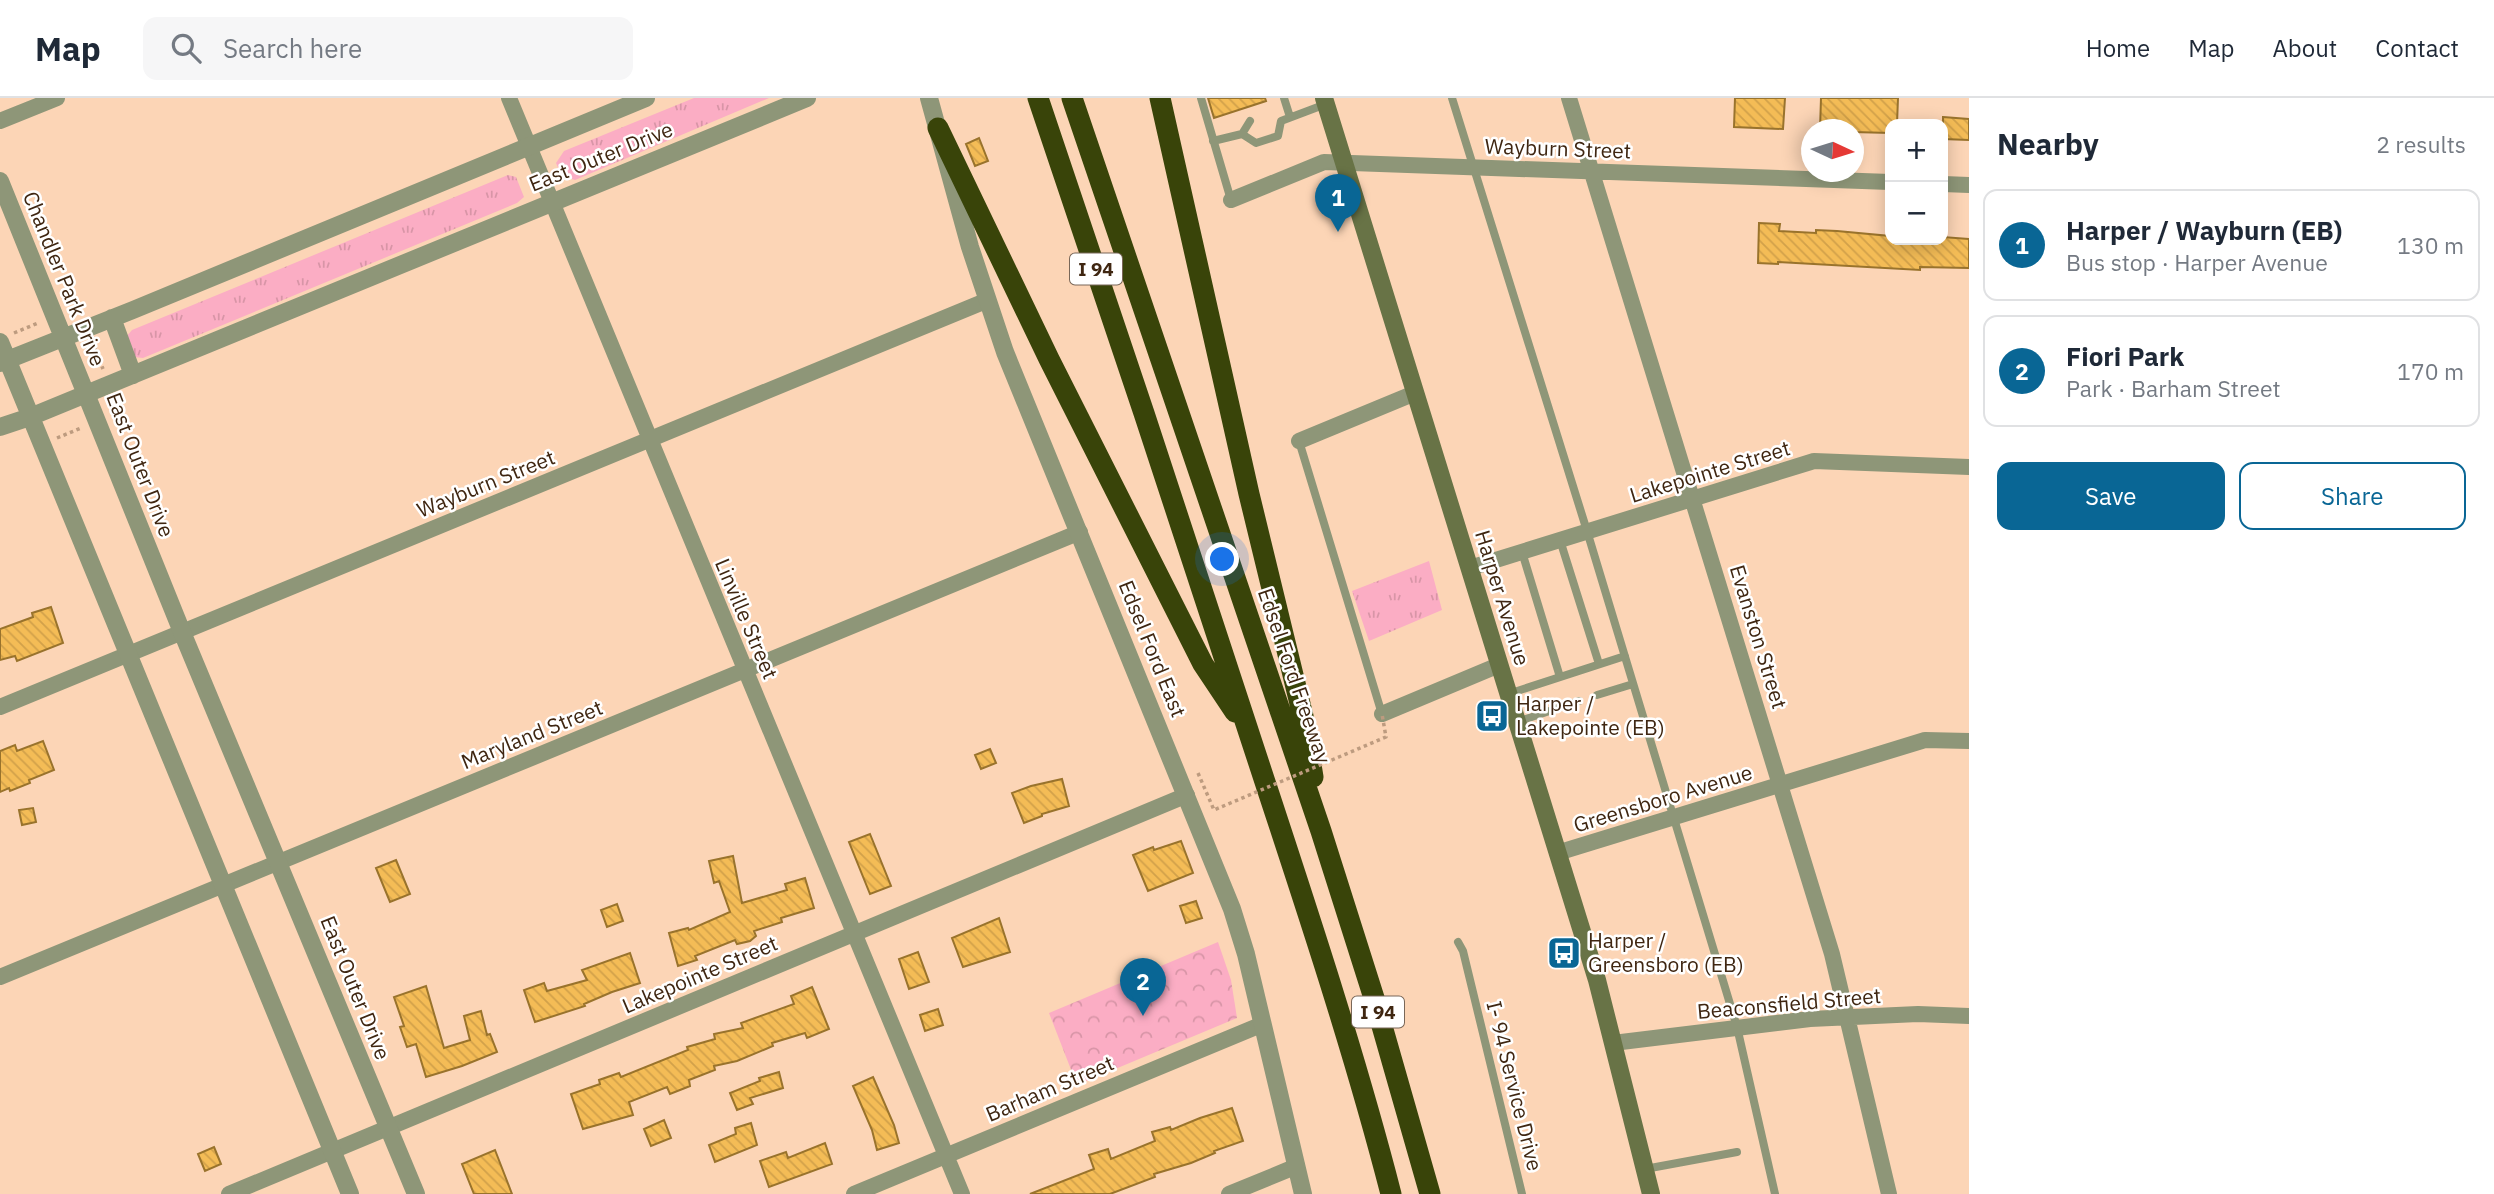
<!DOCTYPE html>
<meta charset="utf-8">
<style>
body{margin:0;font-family:"IBM Plex Sans",sans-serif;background:#f6f6f7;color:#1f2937}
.controls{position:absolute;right:21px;top:21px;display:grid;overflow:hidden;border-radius:14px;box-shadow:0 4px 18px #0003}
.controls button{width:63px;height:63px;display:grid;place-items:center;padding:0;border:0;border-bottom:2px solid #e0e1e3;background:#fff;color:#1f2937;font:35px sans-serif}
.compass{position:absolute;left:1801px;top:21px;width:63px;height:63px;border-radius:50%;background:#fff;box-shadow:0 4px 18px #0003;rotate:94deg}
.you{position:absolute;left:1223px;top:462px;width:24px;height:24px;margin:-18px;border:5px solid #fff;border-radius:50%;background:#1a73e8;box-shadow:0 0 0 10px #1a73e833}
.badge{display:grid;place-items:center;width:46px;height:46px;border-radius:50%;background:#096695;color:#fff;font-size:23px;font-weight:700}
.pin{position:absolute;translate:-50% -58px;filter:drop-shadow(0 2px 4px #0008)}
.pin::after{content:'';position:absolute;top:37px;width:24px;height:21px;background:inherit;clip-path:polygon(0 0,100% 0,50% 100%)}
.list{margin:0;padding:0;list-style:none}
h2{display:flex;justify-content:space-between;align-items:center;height:91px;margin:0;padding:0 28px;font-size:30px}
h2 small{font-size:23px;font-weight:400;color:#747a83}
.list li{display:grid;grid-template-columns:46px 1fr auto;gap:21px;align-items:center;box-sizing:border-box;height:112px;margin:0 14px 14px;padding:0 14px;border:2px solid #e0e1e3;border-radius:14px}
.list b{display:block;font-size:26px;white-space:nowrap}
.list p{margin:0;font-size:23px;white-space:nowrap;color:#747a83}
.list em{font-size:23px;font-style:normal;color:#747a83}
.actions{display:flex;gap:14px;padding:21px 28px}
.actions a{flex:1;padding:16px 0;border:2px solid #096695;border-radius:14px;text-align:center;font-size:24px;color:#096695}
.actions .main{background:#096695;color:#fff}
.icon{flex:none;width:38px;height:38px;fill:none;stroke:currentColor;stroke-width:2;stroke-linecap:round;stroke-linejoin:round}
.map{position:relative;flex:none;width:1969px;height:1096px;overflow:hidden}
header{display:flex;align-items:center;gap:42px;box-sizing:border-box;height:98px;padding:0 35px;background:#fff;border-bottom:2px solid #e0e1e3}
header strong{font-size:33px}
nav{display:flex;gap:38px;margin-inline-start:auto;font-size:24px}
.search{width:490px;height:63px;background:#f6f6f7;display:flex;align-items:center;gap:18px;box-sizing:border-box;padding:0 24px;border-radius:14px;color:#747a83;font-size:26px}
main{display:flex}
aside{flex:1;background:#fff}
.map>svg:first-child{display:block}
.grass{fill:url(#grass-tufts)}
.park{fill:url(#park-crowns)}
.building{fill:url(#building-back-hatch);stroke:#99732c;stroke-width:2}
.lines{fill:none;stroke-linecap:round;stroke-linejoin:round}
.path{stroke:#bd9b7f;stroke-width:3.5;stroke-dasharray:3.5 3.5;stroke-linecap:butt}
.service{stroke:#8e9678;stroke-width:8}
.minor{stroke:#8e9678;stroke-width:16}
.tertiary{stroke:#8e9678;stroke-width:18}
.secondary{stroke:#687346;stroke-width:18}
.motorway{stroke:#394409;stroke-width:21}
.path-bridge{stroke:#bd9b7f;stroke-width:3.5;stroke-dasharray:3.5 3.5;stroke-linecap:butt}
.labels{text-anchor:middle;stroke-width:5;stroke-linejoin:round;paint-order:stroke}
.shield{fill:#fff;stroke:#796758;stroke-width:2}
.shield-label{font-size:19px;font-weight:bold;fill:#3f2611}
.street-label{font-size:21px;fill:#3f2611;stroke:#fff}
.poi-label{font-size:21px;fill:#3f2611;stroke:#fff;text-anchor:start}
</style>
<header>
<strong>Map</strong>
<div class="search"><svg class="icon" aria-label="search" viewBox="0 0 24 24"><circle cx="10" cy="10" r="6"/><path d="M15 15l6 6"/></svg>Search here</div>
<nav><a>Home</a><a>Map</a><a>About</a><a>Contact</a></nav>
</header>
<main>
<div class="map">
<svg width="1969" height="1096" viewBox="0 0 1969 1096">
<defs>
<pattern id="grass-tufts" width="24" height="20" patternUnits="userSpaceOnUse" patternTransform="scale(1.75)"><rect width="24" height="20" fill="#fbadc4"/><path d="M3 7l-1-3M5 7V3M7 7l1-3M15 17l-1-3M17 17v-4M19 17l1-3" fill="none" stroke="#d895a7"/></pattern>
<pattern id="park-crowns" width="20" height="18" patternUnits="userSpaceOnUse" patternTransform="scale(1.75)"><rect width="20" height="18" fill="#fbadc4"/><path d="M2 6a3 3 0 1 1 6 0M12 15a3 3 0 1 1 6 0" fill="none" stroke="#d895a7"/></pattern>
<pattern id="building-back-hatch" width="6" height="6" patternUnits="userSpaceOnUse" patternTransform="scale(1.75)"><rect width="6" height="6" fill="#f4bc56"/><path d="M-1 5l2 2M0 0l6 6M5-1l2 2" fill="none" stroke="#d2a14a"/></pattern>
</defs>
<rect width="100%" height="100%" fill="#fcd5b6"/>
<path class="grass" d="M 694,0 L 769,0 L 575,82 L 562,78 L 556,65 L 564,53 Z
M 508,77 L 516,79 L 524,99 L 517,105 L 143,260 L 134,259 L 126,239 L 132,232 Z
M 1429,463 L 1442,512 L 1369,543 L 1352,493 Z"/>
<path class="park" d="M 1218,844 L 1231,882 L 1237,920 L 1077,987 L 1049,915 Z"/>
<path class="building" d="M 1208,0 L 1265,0 L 1266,3 L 1214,20 Z
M 1735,0 L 1785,0 L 1783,31 L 1734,29 Z
M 1821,0 L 1898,0 L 1897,26 L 1890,26 L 1890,35 L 1853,34 L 1853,32 L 1820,32 Z
M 1943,19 L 1969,21 L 1969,42 L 1943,41 Z
M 979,40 L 988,63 L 975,68 L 966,46 Z
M 1759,125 L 1780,126 L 1779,133 L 1816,135 L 1816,132 L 1837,133 L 1890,138 L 1890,142 L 1943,142 L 1943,139 L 1969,141 L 1969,170 L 1920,169 L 1920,172 L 1778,164 L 1778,166 L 1758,165 Z
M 51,509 L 63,545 L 17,563 L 15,558 L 0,562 L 0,531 L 33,519 L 32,515 Z
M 43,643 L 54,672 L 29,682 L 30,685 L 10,693 L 9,690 L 0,694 L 0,653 L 15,647 L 17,653 Z
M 990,651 L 996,665 L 981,671 L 975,657 Z
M 1062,681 L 1069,708 L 1042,716 L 1042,718 L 1024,725 L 1012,695 L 1031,688 Z
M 33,710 L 36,724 L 22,727 L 19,712 Z
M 870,736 L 891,788 L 870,796 L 849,744 Z
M 1181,743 L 1193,775 L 1148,793 L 1133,757 L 1153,749 L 1154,752 Z
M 733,758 L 742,805 L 787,792 L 785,786 L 805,780 L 814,810 L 781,820 L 782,824 L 754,833 L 756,838 L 750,843 L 737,846 L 735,842 L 695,858 L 697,862 L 678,868 L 669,835 L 688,830 L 689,832 L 730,814 L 719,783 L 714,785 L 709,763 Z
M 396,762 L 410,796 L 390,804 L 376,770 Z
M 1196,803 L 1202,820 L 1186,825 L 1180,808 Z
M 617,806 L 623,823 L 607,829 L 601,812 Z
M 999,820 L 1010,854 L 963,869 L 952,840 Z
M 918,854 L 929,884 L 909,891 L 899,861 Z
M 630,855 L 640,885 L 612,894 L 584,906 L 585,908 L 535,924 L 524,892 L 544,885 L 547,893 L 587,882 L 582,872 Z
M 426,888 L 444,950 L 470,942 L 464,918 L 481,913 L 487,937 L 490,936 L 497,954 L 462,968 L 426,979 L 416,946 L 407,949 L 400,929 L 404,928 L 394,899 Z
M 812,889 L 829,931 L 807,940 L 805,935 L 772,945 L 773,948 L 737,963 L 714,968 L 715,972 L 689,982 L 690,988 L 670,996 L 667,989 L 629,1004 L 633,1017 L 583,1031 L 571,996 L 600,986 L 599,982 L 619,975 L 621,979 L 688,952 L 687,949 L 715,941 L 714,936 L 743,930 L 741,925 L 794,906 L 791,898 Z
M 938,911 L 943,927 L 925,933 L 920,917 Z
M 779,974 L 783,990 L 750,1000 L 753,1006 L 737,1012 L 730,995 L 760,983 L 759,980 Z
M 873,979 L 894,1027 L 899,1045 L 877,1052 L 872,1032 L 853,988 Z
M 1232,1010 L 1243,1043 L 1214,1053 L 1215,1055 L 1191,1065 L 1154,1076 L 1155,1079 L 1110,1096 L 1030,1096 L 1094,1071 L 1089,1057 L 1108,1051 L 1111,1061 L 1155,1043 L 1152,1034 L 1170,1029 L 1171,1032 L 1200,1020 Z
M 664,1022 L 671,1040 L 651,1048 L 644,1031 Z
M 751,1025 L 757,1047 L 715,1064 L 709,1047 L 736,1036 L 735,1030 Z
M 825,1045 L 832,1066 L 769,1089 L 760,1063 L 786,1054 L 788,1060 Z
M 214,1049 L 221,1066 L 205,1073 L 198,1056 Z
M 495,1052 L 512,1096 L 474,1096 L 462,1066 Z"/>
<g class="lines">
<path class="path" d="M 14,235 L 38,225
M 94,249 L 103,271
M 57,340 L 81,330"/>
<path class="service" d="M 1201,0 L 1231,102
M 1284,0 L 1290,19
M 1452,0 L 1587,433 L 1737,929 L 1775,1096
M 1250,23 L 1242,36 L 1256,45 L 1278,38 L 1281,23 L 1326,6
M 1213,43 L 1242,36
M 1299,343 L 1382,616
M 1560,442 L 1599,566
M 1522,454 L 1560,579
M 1508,596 L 1625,558
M 1597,597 L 1633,586
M 1517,624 L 1579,603
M 1458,844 L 1463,853 L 1522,1096
M 1645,1071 L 1737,1054"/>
<path class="minor" d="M 509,0 L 962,1096
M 1569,0 L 1832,856 L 1889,1096
M 0,23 L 57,0
M 1943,86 L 1969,87
M 1231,102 L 1324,64 L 1890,84
M 1299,343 L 1415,295
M 1470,470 L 1814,363 L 1969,369
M 0,609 L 988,202
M 1382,616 L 1499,567
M 1557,755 L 1925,642 L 1969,643
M 0,879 L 1080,434
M 1613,945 L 1810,921 L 1918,916 L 1969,918
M 229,1096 L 1187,697
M 854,1096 L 1263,926
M 1229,1096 L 1297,1068"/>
<path class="tertiary" d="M 929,0 L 970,149 L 1005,254 L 1232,811 L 1246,856 L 1303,1096
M 0,83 L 182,534 L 416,1096
M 112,220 L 133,277
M 0,244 L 350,1096
M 0,265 L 133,212 L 646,0
M 0,329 L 30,319 L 807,0"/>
<path class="secondary" d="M 1324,0 L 1597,882 L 1651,1096"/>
<path class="motorway" d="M 1038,0 C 1109,208 1178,417 1246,626 C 1297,782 1350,937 1391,1096
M 1072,0 L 1321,733 L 1374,900 L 1430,1096
M 1160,0 L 1249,396 L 1303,618 L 1313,679
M 938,30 L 1049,261 L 1203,566 L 1235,614"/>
<path class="path-bridge" d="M 1198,675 L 1214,712 L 1386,639 L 1382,616"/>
</g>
<defs>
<symbol id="bus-square" viewBox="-11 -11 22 22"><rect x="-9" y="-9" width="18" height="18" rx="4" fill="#096695" stroke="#fff"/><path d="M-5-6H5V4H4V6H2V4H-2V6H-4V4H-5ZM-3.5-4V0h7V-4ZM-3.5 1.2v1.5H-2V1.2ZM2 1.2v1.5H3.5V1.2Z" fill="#fff"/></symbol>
</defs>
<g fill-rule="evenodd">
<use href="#bus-square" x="1473" y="599" width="38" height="38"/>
<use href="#bus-square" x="1545" y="836" width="38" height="38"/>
</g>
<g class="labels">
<g class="shield">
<rect x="1070" y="155.5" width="52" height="31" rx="5"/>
<rect x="1352" y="898.5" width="52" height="31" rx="5"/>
</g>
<g class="shield-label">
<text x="1096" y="178">I 94</text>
<text x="1378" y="921">I 94</text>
</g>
<g class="street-label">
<text transform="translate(1558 51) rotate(2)" y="7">Wayburn Street</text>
<text transform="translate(601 59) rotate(-22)" y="7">East Outer Drive</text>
<text transform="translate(64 181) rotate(68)" y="7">Chandler Park Drive</text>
<text transform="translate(140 367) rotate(69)" y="7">East Outer Drive</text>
<text transform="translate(1710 374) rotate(-17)" y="7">Lakepointe Street</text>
<text transform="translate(486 386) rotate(-22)" y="7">Wayburn Street</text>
<text transform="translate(1502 500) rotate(73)" y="7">Harper Avenue</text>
<text transform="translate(746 521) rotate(67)" y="7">Linville Street</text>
<text transform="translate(1758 539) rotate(73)" y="7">Evanston Street</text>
<text transform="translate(1152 551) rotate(68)" y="7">Edsel Ford East</text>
<text transform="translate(1294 578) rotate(71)" y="7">Edsel Ford Freeway</text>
<text transform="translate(532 637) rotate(-22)" y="7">Maryland Street</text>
<text transform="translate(1663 701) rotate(-17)" y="7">Greensboro Avenue</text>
<text transform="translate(700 877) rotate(-23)" y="7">Lakepointe Street</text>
<text transform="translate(355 890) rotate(68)" y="7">East Outer Drive</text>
<text transform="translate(1789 906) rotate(-5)" y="7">Beaconsfield Street</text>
<text transform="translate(1514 988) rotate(76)" y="7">I- 94 Service Drive</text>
<text transform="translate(1050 991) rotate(-23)" y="7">Barham Street</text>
</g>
<g class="poi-label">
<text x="1516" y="613">Harper /<tspan x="1516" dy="24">Lakepointe (EB)</tspan></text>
<text x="1588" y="850">Harper /<tspan x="1588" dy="24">Greensboro (EB)</tspan></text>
</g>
</g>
</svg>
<div class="controls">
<button>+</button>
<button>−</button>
</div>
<svg class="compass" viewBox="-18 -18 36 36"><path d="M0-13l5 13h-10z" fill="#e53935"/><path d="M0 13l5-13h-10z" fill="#747a83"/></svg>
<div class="you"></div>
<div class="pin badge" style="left:1338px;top:134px">1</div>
<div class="pin badge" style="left:1143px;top:918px">2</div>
</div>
<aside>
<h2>Nearby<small>2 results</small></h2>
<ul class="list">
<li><span class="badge">1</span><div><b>Harper / Wayburn (EB)</b><p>Bus stop · Harper Avenue</p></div><em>130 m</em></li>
<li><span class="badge">2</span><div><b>Fiori Park</b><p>Park · Barham Street</p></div><em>170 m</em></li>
</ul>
<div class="actions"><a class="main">Save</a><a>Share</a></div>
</aside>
</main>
